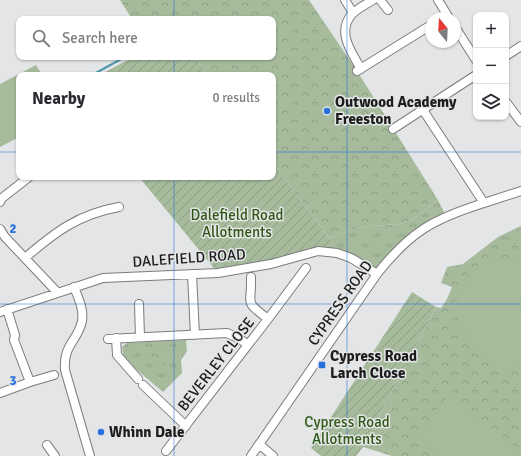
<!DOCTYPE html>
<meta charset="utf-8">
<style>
body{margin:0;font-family:Signika,sans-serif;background:#f2f2f3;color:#2b2b33}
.controls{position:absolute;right:12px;top:12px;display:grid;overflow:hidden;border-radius:8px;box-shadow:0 1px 3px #0004}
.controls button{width:36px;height:36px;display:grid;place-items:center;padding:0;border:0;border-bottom:1px solid #e1e1e2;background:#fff;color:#2b2b33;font:20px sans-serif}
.compass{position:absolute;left:425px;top:12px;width:36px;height:36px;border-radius:50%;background:#fff;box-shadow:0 1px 3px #0004;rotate:342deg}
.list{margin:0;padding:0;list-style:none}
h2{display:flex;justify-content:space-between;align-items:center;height:52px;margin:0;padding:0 16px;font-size:17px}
h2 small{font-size:13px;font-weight:400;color:#7c7c81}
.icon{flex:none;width:22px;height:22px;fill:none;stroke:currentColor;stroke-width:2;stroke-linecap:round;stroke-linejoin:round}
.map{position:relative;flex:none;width:521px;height:456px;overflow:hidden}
.search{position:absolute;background:#fff;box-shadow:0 1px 3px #0004;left:16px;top:16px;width:260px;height:44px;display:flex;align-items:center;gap:10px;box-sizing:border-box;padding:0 14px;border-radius:8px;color:#7c7c81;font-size:15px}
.panel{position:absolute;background:#fff;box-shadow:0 1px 3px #0004;left:16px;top:72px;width:260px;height:108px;border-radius:8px}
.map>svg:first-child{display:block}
.grass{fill:url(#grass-tufts)}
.forest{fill:url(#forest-crowns)}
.garden{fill:url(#garden-furrows)}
.pitch{fill:#a5bb9c}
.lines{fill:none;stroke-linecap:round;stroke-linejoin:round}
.stream{stroke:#5296ad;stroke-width:2}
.minor-casing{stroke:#7b7c7d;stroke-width:10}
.minor{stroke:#fff;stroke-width:8}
.grid{fill:none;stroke:#2770dc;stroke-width:1;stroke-opacity:0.55}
.poi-dot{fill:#2770dc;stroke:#e4e5e6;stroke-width:1.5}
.labels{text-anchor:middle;stroke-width:3;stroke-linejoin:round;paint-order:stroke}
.poi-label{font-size:15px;font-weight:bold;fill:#1c1c1d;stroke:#e4e5e6;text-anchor:start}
.park-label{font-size:15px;fill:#2d5815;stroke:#e4e5e6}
.street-label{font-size:15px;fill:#1c1c1d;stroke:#e4e5e6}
.grid-label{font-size:13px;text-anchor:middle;font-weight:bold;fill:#2770dc;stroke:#e4e5e6;stroke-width:3;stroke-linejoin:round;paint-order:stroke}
</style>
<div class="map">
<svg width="521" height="456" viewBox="0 0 521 456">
<defs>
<pattern id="grass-tufts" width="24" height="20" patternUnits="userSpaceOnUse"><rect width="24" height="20" fill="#a5bb9c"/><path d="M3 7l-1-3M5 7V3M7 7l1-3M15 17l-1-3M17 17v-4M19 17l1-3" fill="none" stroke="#8da086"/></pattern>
<pattern id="forest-crowns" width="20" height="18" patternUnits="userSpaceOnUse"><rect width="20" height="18" fill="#a5bb9c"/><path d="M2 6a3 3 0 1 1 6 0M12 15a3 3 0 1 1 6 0" fill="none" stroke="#8da086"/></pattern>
<pattern id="garden-furrows" width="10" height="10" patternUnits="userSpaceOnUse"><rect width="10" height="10" fill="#a5bb9c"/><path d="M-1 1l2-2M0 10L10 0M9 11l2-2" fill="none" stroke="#8da086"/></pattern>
</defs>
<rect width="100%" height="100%" fill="#e4e5e6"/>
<path class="grass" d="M 438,200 L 446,216 L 417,232 L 377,274 L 337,253 L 329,238 L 355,229 L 371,226 L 400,224 L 412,220 Z
M 186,340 L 187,351 L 181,360 L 182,373 L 163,392 L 124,359 L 122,347 L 127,343 Z"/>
<path class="forest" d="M 120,0 L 309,0 L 357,71 L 438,200 L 412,220 L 400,224 L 371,226 L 355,229 L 329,238 L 273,163 L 273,75 L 208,75 L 195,57 L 273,57 L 273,19 L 132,19 Z
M 521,226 L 521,456 L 392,456 L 363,447 L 436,307 L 441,308 L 447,299 L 452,287 L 441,283 L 447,267 L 463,264 L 498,237 Z
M 152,346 C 162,345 166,350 173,357 L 171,361 L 161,365 L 154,364 L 149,355 L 149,350 Z"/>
<path class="garden" d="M 133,57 L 195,57 L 208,75 L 100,75 Z
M 273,163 L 329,238 L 337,253 L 318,251 L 218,273 L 139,177 L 273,177 Z
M 412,292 L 436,307 L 363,447 L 356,456 L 321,456 L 311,448 Z"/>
<path class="pitch" d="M 36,65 L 42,75 L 19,75 L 19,137 L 0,147 L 0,84 Z
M 495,257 L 521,261 L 521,365 C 514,368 507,370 500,369 C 481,366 458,332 457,313 C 454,290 472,262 495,257 Z
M 449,394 L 521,451 L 521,456 L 436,456 L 414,438 Z"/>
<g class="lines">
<path class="stream" d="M 92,75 L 125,57"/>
<defs>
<path id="minor" d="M 345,0 L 353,13
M 380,0 L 388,10
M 438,0 L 449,18
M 455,27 L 476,60
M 506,56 L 521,46
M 361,69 C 352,53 336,32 352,14 C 357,9 366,4 373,0
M 357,71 L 431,25
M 506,102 L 521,122
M 423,110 L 484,203 L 521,191
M 393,129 L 476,75
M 0,202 L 2,198 L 29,177
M 0,229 L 5,237 L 57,292
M 25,258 C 55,232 79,214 119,207
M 192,274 L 195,335
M 251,277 C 252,306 243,300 268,319
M 74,287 C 78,297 84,309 82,321 C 78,341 63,344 65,370 L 90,456
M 139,304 L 140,337
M 0,312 L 103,278 L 218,273 L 271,264 L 318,251 L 337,253 L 351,258 L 377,274
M 116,338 L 117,355 L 138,379
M 108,339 L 227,333 L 240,339 L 248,345
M 30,382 L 54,375
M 143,385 L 186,426
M 0,393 L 30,382 L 14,340 L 15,335 L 7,309
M 259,444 L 273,456
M 47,445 L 55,456
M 166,451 L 268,319 L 306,268
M 251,456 L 377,274 C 410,232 433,219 484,203"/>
</defs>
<use href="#minor" class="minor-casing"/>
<use href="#minor" class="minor"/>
</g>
<path class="grid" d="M 174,0 L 174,19M 347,0 L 347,456M 174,57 L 174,75M 0,152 L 19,152M 273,152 L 521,152M 174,177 L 174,456M 0,304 L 521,304"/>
<g class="poi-dot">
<circle cx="327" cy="111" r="4"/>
<rect x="318" y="361" width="8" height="8" rx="2"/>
<circle cx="101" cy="432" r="4"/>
</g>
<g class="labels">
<g class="poi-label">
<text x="335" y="107">Outwood Academy<tspan x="335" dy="17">Freeston</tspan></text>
<text x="330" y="361">Cypress Road<tspan x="330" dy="17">Larch Close</tspan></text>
<text x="109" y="437">Whinn Dale</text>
</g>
<g class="park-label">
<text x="237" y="220">Dalefield Road<tspan x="237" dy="17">Allotments</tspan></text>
<text x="347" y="427">Cypress Road<tspan x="347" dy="17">Allotments</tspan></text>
</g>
<g class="street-label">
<text transform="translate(189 258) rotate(-4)" y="5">DALEFIELD ROAD</text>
<text transform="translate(340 303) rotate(-55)" y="5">CYPRESS ROAD</text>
<text transform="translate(216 364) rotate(-52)" y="5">BEVERLEY CLOSE</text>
</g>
</g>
<g class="grid-label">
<text x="13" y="233">2</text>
<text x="13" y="385">3</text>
</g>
</svg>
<div class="controls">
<button>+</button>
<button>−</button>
<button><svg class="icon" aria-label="layers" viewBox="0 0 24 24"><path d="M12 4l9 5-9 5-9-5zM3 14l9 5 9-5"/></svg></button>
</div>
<svg class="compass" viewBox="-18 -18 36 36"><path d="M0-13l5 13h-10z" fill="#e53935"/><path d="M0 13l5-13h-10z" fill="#7c7c81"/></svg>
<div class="search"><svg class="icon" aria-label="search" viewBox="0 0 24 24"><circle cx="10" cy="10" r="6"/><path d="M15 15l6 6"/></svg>Search here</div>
<section class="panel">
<h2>Nearby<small>0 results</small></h2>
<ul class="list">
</ul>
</section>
</div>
